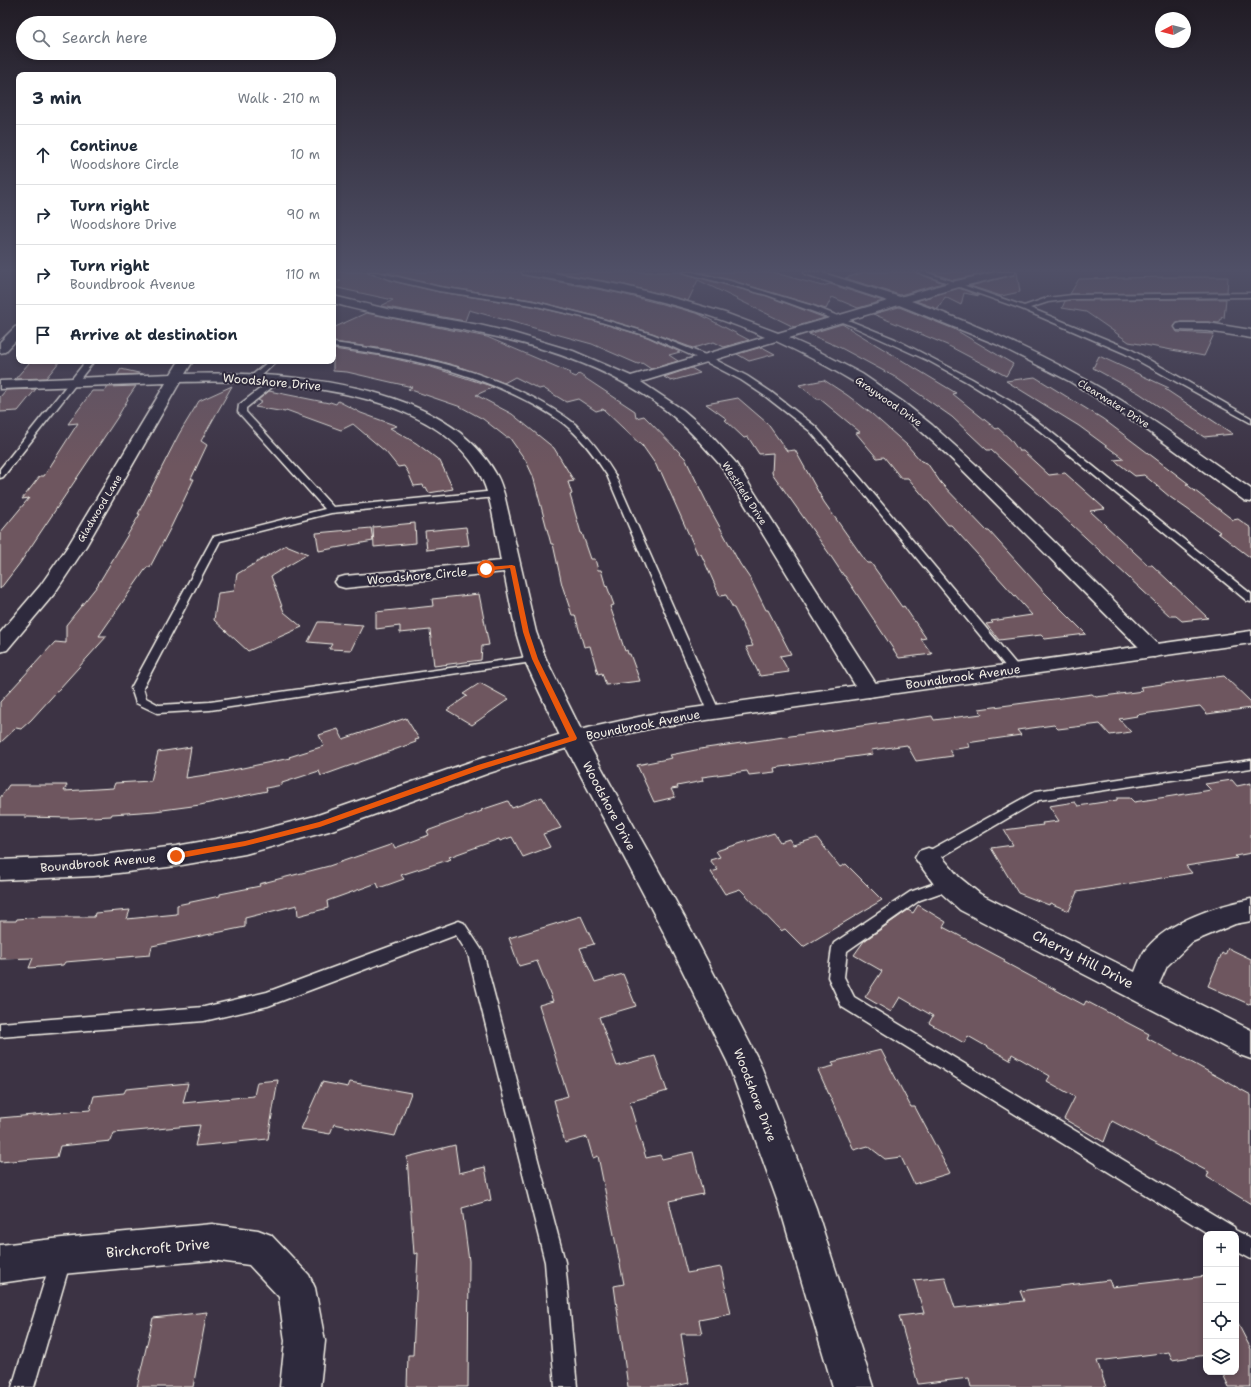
<!DOCTYPE html>
<meta charset="utf-8">
<style>
body{margin:0;font-family:"Shantell Sans",sans-serif;background:#f2f2f3;color:#1f2937}
.controls{position:absolute;right:12px;bottom:12px;display:grid;overflow:hidden;border-radius:8px;box-shadow:0 2px 6px #0003}
.controls button{width:36px;height:36px;display:grid;place-items:center;padding:0;border:0;border-bottom:1px solid #e0e1e3;background:#fff;color:#1f2937;font:20px sans-serif}
.compass{position:absolute;left:1155px;top:12px;width:36px;height:36px;border-radius:50%;background:#fff;box-shadow:0 2px 6px #0003;rotate:263deg}
.stop{position:absolute;width:12px;height:12px;margin:-9px;border:3px solid #ea580c;border-radius:50%;background:#fff}
.stop.end{background:#ea580c;border-color:#fff;box-shadow:0 1px 4px #0008}
.list{margin:0;padding:0;list-style:none}
h2{display:flex;justify-content:space-between;align-items:center;height:52px;margin:0;padding:0 16px;font-size:17px}
h2 small{font-size:13px;font-weight:400;color:#747a83}
.list li{display:grid;grid-template-columns:26px 1fr auto;gap:12px;align-items:center;box-sizing:border-box;height:60px;padding:0 16px;border-top:1px solid #e0e1e3}
.list b{display:block;font-size:15px;white-space:nowrap}
.list p{margin:0;font-size:13px;white-space:nowrap;color:#747a83}
.list em{font-size:13px;font-style:normal;color:#747a83}
.icon{flex:none;width:22px;height:22px;fill:none;stroke:currentColor;stroke-width:2;stroke-linecap:round;stroke-linejoin:round}
.map{position:relative;flex:none;width:1251px;height:1387px;overflow:hidden}
.search{position:absolute;background:#fff;box-shadow:0 2px 6px #0003;left:16px;top:16px;width:320px;height:44px;display:flex;align-items:center;gap:10px;box-sizing:border-box;padding:0 14px;border-radius:22px;color:#747a83;font-size:15px}
.panel{position:absolute;background:#fff;box-shadow:0 2px 6px #0003;left:16px;top:72px;width:320px;height:292px;border-radius:8px}
.map>svg:first-child{display:block}
.building{fill:#6e575e;stroke:#f4f1e8}
.lines{fill:none;stroke-linecap:round;stroke-linejoin:round}
.lane-casing{stroke:#f4f1e8;stroke-width:3}
.street-casing{stroke:#f4f1e8;stroke-width:3}
.secondary-casing{stroke:#f4f1e8;stroke-width:3}
.lane{fill:#2f2a3d;fill-rule:evenodd}
.street{fill:#2f2a3d;fill-rule:evenodd}
.secondary{fill:#2f2a3d;fill-rule:evenodd}
.route{fill:#ea580c}
.labels{text-anchor:middle;stroke-width:4;stroke-linejoin:round;paint-order:stroke}
.far-street-label{font-size:10px;fill:#f4f1e8;stroke:#2f2a3d}
.street-label{font-size:12px;fill:#f4f1e8;stroke:#2f2a3d}
.near-street-label{font-size:14px;fill:#f4f1e8;stroke:#2f2a3d}
</style>
<div class="map">
<svg width="1251" height="1387" viewBox="0 0 1251 1387">
<rect width="100%" height="100%" fill="#3c3344"/>
<filter id="ink" filterUnits="userSpaceOnUse"><feTurbulence type="fractalNoise" baseFrequency=".025" numOctaves="2"/><feDisplacementMap in="SourceGraphic" scale="8" xChannelSelector="R" yChannelSelector="G"/><feConvolveMatrix kernelMatrix="1 2 1 2 8 2 1 2 1" color-interpolation-filters="sRGB"/></filter>
<g filter="url(#ink)">
<path class="building" d="M 333,272 L 367,272 L 396,282 L 439,292 L 532,306 L 591,320 L 647,337 L 680,352 L 669,355 L 678,361 L 651,369 L 642,363 L 638,364 L 592,344 L 469,310 L 465,321 L 381,306 L 393,300 L 333,287 L 333,284 L 341,281 L 333,279 Z
M 383,272 L 521,272 L 523,275 L 527,276 L 618,293 L 678,308 L 699,314 L 749,340 L 724,347 L 714,342 L 693,348 L 652,333 L 595,316 L 532,300 L 439,286 Z
M 555,272 L 681,272 L 682,273 L 767,296 L 825,318 L 794,327 L 698,280 L 688,301 L 625,285 Z
M 698,272 L 772,272 L 822,286 L 830,284 L 883,301 L 858,308 L 832,297 L 826,309 L 730,280 Z
M 865,272 L 916,272 L 943,283 L 900,295 L 845,278 Z
M 929,272 L 990,272 L 953,280 Z
M 1017,272 L 1020,292 L 1001,296 L 970,286 L 1014,275 Z
M 1166,277 L 1228,277 L 1227,292 L 1070,294 L 1079,279 Z
M 959,288 L 979,296 L 964,293 L 961,305 L 945,297 L 938,309 L 916,301 Z
M 1226,299 L 1224,318 L 1222,317 L 1219,323 L 1208,322 L 1181,322 L 1177,323 L 1174,326 L 1177,332 L 1214,334 L 1204,356 L 1129,342 L 1086,312 L 1062,308 L 1065,301 L 1072,300 Z
M 899,307 L 954,329 L 1013,364 L 1006,376 L 947,345 L 873,314 Z
M 366,313 L 487,337 L 571,373 L 569,374 L 576,377 L 579,374 L 635,411 L 636,418 L 644,416 L 685,458 L 710,509 L 740,564 L 751,580 L 766,610 L 768,610 L 791,654 L 780,656 L 789,672 L 760,676 L 746,647 L 753,646 L 734,608 L 733,608 L 726,595 L 720,596 L 701,554 L 698,555 L 661,472 L 659,472 L 656,465 L 642,445 L 643,447 L 603,409 L 596,411 L 578,399 L 566,402 L 543,388 L 539,389 L 515,377 L 504,383 L 460,367 L 435,360 L 385,349 L 333,342 L 333,328 Z
M 842,324 L 956,393 L 953,394 L 996,429 L 998,428 L 1010,439 L 1019,451 L 1023,451 L 1049,475 L 1065,473 L 1105,509 L 1090,511 L 1148,565 L 1152,565 L 1208,618 L 1182,621 L 1176,616 L 1170,616 L 1029,485 L 991,450 L 987,450 L 952,417 L 895,377 L 841,348 L 809,334 Z
M 762,347 L 775,354 L 749,361 L 737,354 Z
M 333,349 L 382,356 L 431,367 L 494,387 L 476,395 L 512,414 L 554,448 L 574,481 L 568,482 L 572,494 L 570,495 L 581,533 L 582,533 L 591,559 L 595,559 L 598,570 L 601,570 L 606,587 L 607,586 L 614,605 L 610,606 L 625,651 L 627,650 L 628,654 L 630,654 L 640,681 L 606,685 L 602,673 L 598,674 L 590,646 L 584,647 L 575,615 L 572,615 L 562,585 L 553,544 L 551,544 L 533,476 L 526,461 L 509,437 L 506,437 L 483,419 L 461,407 L 408,389 L 412,387 L 347,372 L 333,371 Z
M 1099,356 L 1169,388 L 1165,389 L 1233,434 L 1204,437 L 1139,393 L 1093,368 Z
M 60,361 L 46,378 L 15,379 L 30,362 Z
M 691,368 L 700,373 L 671,381 L 664,377 Z
M 121,369 L 143,374 L 117,375 Z
M 1035,377 L 1103,419 L 1189,484 L 1186,484 L 1233,520 L 1238,519 L 1251,528 L 1251,558 L 1218,533 L 1220,532 L 1170,497 L 1144,475 L 1135,476 L 1114,460 L 1124,459 L 1079,426 L 1006,381 Z
M 824,380 L 847,395 L 872,414 L 907,445 L 921,461 L 927,463 L 941,483 L 987,531 L 989,531 L 1045,593 L 1086,634 L 1045,639 L 1041,635 L 999,640 L 986,624 L 993,623 L 991,621 L 1032,615 L 951,525 L 948,525 L 908,478 L 901,478 L 884,457 L 877,458 L 856,433 L 860,432 L 820,399 L 817,399 L 799,385 Z
M 136,386 L 127,399 L 128,399 L 117,418 L 20,563 L 0,589 L 0,533 L 29,498 L 22,499 L 40,476 L 44,476 L 78,423 L 68,424 L 92,391 L 105,391 L 108,387 Z
M 232,386 L 201,441 L 207,445 L 191,479 L 194,479 L 171,527 L 150,567 L 147,567 L 99,636 L 107,636 L 31,720 L 21,729 L 16,728 L 0,743 L 0,702 L 55,642 L 66,643 L 66,625 L 97,586 L 140,514 L 138,514 L 179,434 L 199,401 Z
M 36,389 L 18,411 L 0,412 L 0,397 L 6,390 Z
M 269,391 L 329,403 L 330,402 L 336,404 L 338,401 L 361,413 L 397,426 L 390,428 L 416,443 L 440,461 L 453,489 L 429,493 L 426,487 L 424,488 L 423,485 L 414,486 L 408,472 L 404,466 L 398,467 L 386,452 L 353,424 L 341,430 L 286,410 L 285,412 L 255,407 L 262,402 L 258,400 Z
M 738,398 L 767,423 L 787,451 L 795,450 L 824,502 L 867,563 L 871,563 L 902,607 L 904,606 L 926,638 L 921,639 L 932,654 L 899,658 L 845,576 L 844,576 L 828,552 L 772,473 L 773,453 L 759,454 L 748,437 L 744,438 L 725,420 L 727,419 L 706,404 Z
M 415,523 L 416,543 L 374,547 L 373,527 Z
M 466,527 L 469,545 L 427,550 L 425,531 Z
M 371,528 L 373,541 L 319,551 L 316,533 Z
M 286,545 L 308,554 L 271,576 L 284,612 L 302,627 L 248,651 L 214,620 L 218,593 L 234,591 L 237,574 Z
M 479,594 L 489,645 L 482,646 L 481,660 L 434,666 L 430,630 L 400,633 L 400,626 L 376,629 L 376,612 L 433,606 L 432,599 Z
M 318,622 L 323,622 L 363,625 L 351,650 L 329,649 L 332,644 L 308,642 Z
M 1224,676 L 1251,702 L 1251,708 L 1207,714 L 1200,706 L 1136,715 L 1137,716 L 1119,719 L 1131,732 L 1110,735 L 1100,724 L 1058,729 L 1054,725 L 1017,730 L 1021,735 L 967,743 L 970,747 L 949,750 L 953,756 L 916,761 L 907,745 L 871,750 L 873,754 L 774,768 L 775,772 L 749,775 L 747,771 L 702,777 L 703,781 L 677,786 L 678,788 L 671,789 L 675,797 L 654,802 L 637,765 L 672,758 L 670,755 L 706,748 L 932,716 L 934,720 L 982,714 L 979,709 L 1092,694 L 1096,697 L 1143,691 L 1140,687 Z
M 480,683 L 509,699 L 472,725 L 447,710 L 467,696 L 463,694 Z
M 406,718 L 419,739 L 415,740 L 416,742 L 321,776 L 319,771 L 282,783 L 282,785 L 266,788 L 267,791 L 200,805 L 155,811 L 112,814 L 111,816 L 71,818 L 24,817 L 26,815 L 0,815 L 0,798 L 9,785 L 67,785 L 64,791 L 113,788 L 115,783 L 151,781 L 158,752 L 191,747 L 186,778 L 219,773 L 290,758 L 289,757 L 324,746 L 319,735 L 338,729 L 343,739 Z
M 1232,780 L 1237,786 L 1251,783 L 1251,853 L 1235,856 L 1237,858 L 1186,866 L 1192,873 L 1077,892 L 1069,911 L 1050,903 L 1049,905 L 1018,893 L 991,848 L 1013,845 L 1004,830 L 1043,825 L 1042,823 L 1059,821 L 1049,806 L 1075,802 L 1078,806 L 1117,800 L 1117,798 L 1130,798 L 1134,802 L 1211,790 L 1205,784 Z
M 542,797 L 561,828 L 543,834 L 550,847 L 523,857 L 512,837 L 500,841 L 499,839 L 449,857 L 451,859 L 401,875 L 404,879 L 379,888 L 377,883 L 327,901 L 328,908 L 298,916 L 297,905 L 245,918 L 245,927 L 152,946 L 150,955 L 65,962 L 63,965 L 29,968 L 33,958 L 0,959 L 0,921 L 16,921 L 17,919 L 43,917 L 94,917 L 95,913 L 130,910 L 127,919 L 177,914 L 177,905 L 220,896 L 220,894 L 260,886 L 259,884 L 329,866 L 393,844 L 395,848 L 429,835 L 427,831 L 482,811 L 481,810 L 508,801 L 512,808 Z
M 774,833 L 780,842 L 789,839 L 793,845 L 817,838 L 840,867 L 846,864 L 882,900 L 803,947 L 785,929 L 781,931 L 740,889 L 725,894 L 711,872 L 718,870 L 710,860 L 720,857 L 716,851 Z
M 918,905 L 946,922 L 943,927 L 1005,960 L 1004,962 L 1084,1005 L 1086,1001 L 1149,1034 L 1147,1038 L 1251,1095 L 1251,1204 L 1207,1177 L 1209,1172 L 1112,1121 L 1104,1142 L 1064,1119 L 1075,1097 L 1047,1081 L 1050,1076 L 1012,1054 L 1010,1060 L 968,1036 L 964,1043 L 929,1023 L 933,1016 L 900,997 L 891,1012 L 865,997 L 882,971 L 854,955 L 864,941 L 908,910 L 913,913 Z
M 581,916 L 594,944 L 580,948 L 595,982 L 623,974 L 636,1006 L 599,1017 L 617,1066 L 655,1056 L 667,1091 L 629,1102 L 646,1158 L 660,1155 L 662,1159 L 693,1152 L 703,1194 L 669,1201 L 687,1273 L 721,1267 L 731,1314 L 699,1320 L 702,1334 L 681,1334 L 689,1383 L 671,1387 L 628,1387 L 614,1286 L 624,1284 L 598,1156 L 593,1158 L 587,1137 L 565,1143 L 554,1100 L 568,1096 L 539,1005 L 553,1001 L 537,961 L 519,966 L 509,938 Z
M 1228,948 L 1251,959 L 1251,1005 L 1208,986 L 1222,953 L 1225,955 Z
M 881,1050 L 911,1107 L 915,1107 L 950,1173 L 914,1184 L 901,1157 L 885,1159 L 868,1146 L 854,1150 L 818,1070 L 834,1066 L 832,1062 Z
M 278,1080 L 268,1139 L 195,1146 L 200,1125 L 114,1133 L 111,1141 L 60,1146 L 57,1157 L 0,1162 L 0,1118 L 90,1110 L 94,1096 L 124,1093 L 126,1089 L 188,1083 L 183,1103 L 254,1096 L 257,1082 Z
M 322,1082 L 348,1087 L 350,1082 L 411,1093 L 395,1136 L 334,1124 L 330,1134 L 301,1129 Z
M 455,1145 L 459,1173 L 485,1167 L 491,1200 L 462,1208 L 469,1261 L 468,1387 L 407,1387 L 408,1355 L 413,1355 L 418,1253 L 414,1254 L 407,1157 Z
M 1206,1276 L 1206,1355 L 1172,1360 L 1169,1352 L 1097,1361 L 1106,1387 L 971,1387 L 969,1378 L 918,1384 L 899,1316 L 924,1313 L 914,1280 L 945,1277 L 955,1308 L 1024,1301 L 1020,1291 L 1109,1280 L 1112,1287 Z
M 207,1312 L 193,1387 L 137,1387 L 153,1318 Z
M 1236,1320 L 1251,1349 L 1251,1387 L 1229,1387 L 1222,1372 L 1236,1372 Z"/>
<g class="lines">
<defs>
<path id="lane" d="M 368,272 L 377,272 L 439,287 L 532,301 L 595,317 L 652,334 L 708,356 L 747,376 L 771,392 L 816,427 L 862,480 L 1021,670 L 1019,673 L 1011,673 L 856,484 L 810,431 L 765,396 L 741,380 L 702,360 L 648,336 L 591,319 L 532,305 L 439,291 L 396,281 Z
M 682,272 L 692,272 L 730,281 L 813,306 L 895,339 L 972,379 L 1010,401 L 1046,428 L 1251,594 L 1251,602 L 1247,601 L 1229,586 L 1040,431 L 1004,405 L 967,382 L 929,361 L 850,325 L 767,295 Z
M 917,272 L 925,272 L 1024,306 L 1047,298 L 1072,295 L 1251,293 L 1251,297 L 1072,299 L 1048,302 L 1030,308 L 1130,349 L 1251,418 L 1251,423 L 1124,353 L 1022,309 Z
M 333,343 C 402,352 470,365 532,397 C 547,405 563,414 576,425 C 591,439 604,457 615,475 L 719,711 L 717,714 L 709,714 L 707,711 L 607,475 C 596,458 584,441 569,428 C 556,416 540,408 525,400 C 465,369 399,356 333,347 Z
M 86,361 L 94,361 L 3,477 L 0,478 L 0,469 Z
M 269,361 L 277,361 L 256,381 L 250,381 L 250,377 Z
M 274,378 L 280,378 L 281,380 L 246,408 L 246,412 L 333,507 L 496,491 L 501,494 L 496,497 L 331,513 L 220,541 L 143,688 L 146,698 L 159,705 L 210,702 L 535,656 L 539,657 L 541,659 L 539,661 L 210,710 L 157,713 L 136,703 L 131,688 L 213,537 L 325,509 L 238,412 L 239,405 Z
M 1251,760 L 1251,768 L 1039,800 L 933,862 L 928,863 L 923,862 L 921,858 L 923,854 L 1036,791 Z
M 949,878 L 954,880 L 956,884 L 954,888 L 920,900 L 847,951 L 844,977 L 854,997 L 1234,1227 L 1235,1230 L 1251,1238 L 1251,1259 L 1236,1251 L 1236,1234 L 1209,1234 L 842,1007 L 828,977 L 832,948 L 834,943 L 910,892 Z
M 459,921 L 464,923 L 483,952 L 565,1262 L 577,1387 L 555,1387 L 545,1262 L 468,954 L 456,935 L 268,1006 L 204,1021 L 0,1037 L 0,1023 L 204,1007 L 267,992 Z
M 61,1250 L 68,1253 L 71,1260 L 34,1387 L 12,1387 L 51,1260 L 54,1253 Z"/>
<path id="street" d="M 522,272 L 547,272 L 625,286 L 677,299 L 725,313 L 778,333 L 888,301 L 805,274 L 804,272 L 820,272 L 900,297 L 952,282 L 996,272 L 1015,272 L 1014,274 L 959,287 L 911,301 C 982,326 1049,357 1114,396 C 1161,424 1206,458 1251,489 L 1251,502 L 1245,501 L 1140,425 L 1069,381 L 996,344 L 899,305 L 789,338 L 818,351 L 862,374 L 903,402 L 932,425 L 974,463 L 1161,647 L 1164,651 L 1161,655 L 1154,657 L 1147,655 C 1101,610 1056,564 1010,518 C 973,480 936,441 894,409 C 857,381 817,360 776,341 L 641,382 L 683,410 L 706,430 L 735,462 L 880,690 L 877,695 L 869,697 L 861,695 L 722,467 C 707,450 692,432 674,417 C 622,372 545,346 478,333 C 430,323 381,317 333,303 L 333,296 L 387,309 L 479,325 L 513,333 L 573,351 L 631,376 L 765,337 C 690,304 608,288 527,275 L 523,274 Z
M 1181,323 L 1208,323 L 1251,330 L 1251,338 L 1208,331 L 1177,330 L 1175,327 L 1177,324 Z
M 19,326 L 19,337 L 5,352 L 0,353 L 0,342 L 15,327 Z
M 179,361 L 193,361 L 185,374 C 280,371 444,381 496,474 C 500,480 502,488 504,494 L 536,632 L 546,659 L 585,738 L 686,920 L 759,1061 L 816,1208 L 873,1387 L 833,1387 L 780,1208 L 728,1063 L 663,931 L 561,738 L 524,659 L 516,632 L 504,572 L 345,588 L 338,586 L 335,582 L 338,578 L 345,576 L 501,561 C 496,536 492,495 479,473 C 429,386 269,379 180,382 L 86,546 L 54,594 L 7,650 L 0,652 L 0,633 L 40,586 L 68,546 L 166,383 L 0,389 L 0,381 L 171,374 Z
M 928,848 L 937,851 L 959,877 L 980,894 L 1135,972 C 1138,965 1141,955 1146,949 C 1169,921 1216,906 1251,899 L 1251,921 L 1235,924 L 1192,942 L 1167,966 L 1159,984 L 1251,1030 L 1251,1059 L 1240,1055 L 960,910 L 939,891 L 915,858 L 919,851 Z
M 212,1224 L 258,1230 L 271,1235 L 309,1275 L 315,1288 L 325,1341 L 320,1387 L 280,1387 L 285,1341 L 279,1297 L 249,1265 L 212,1260 L 62,1274 L 0,1283 L 0,1245 L 62,1238 Z"/>
<path id="secondary" d="M 1251,631 L 1251,643 L 657,727 L 577,745 L 489,773 L 329,831 L 245,854 L 176,866 L 94,876 L 0,880 L 0,860 L 94,856 L 176,846 L 245,834 L 315,816 L 473,761 L 565,733 L 657,713 Z"/>
</defs>
<use href="#lane" class="lane-casing"/>
<use href="#street" class="street-casing"/>
<use href="#secondary" class="secondary-casing"/>
<use href="#lane" class="lane"/>
<use href="#street" class="street"/>
<use href="#secondary" class="secondary"/>
</g>
</g>
<linearGradient id="sky" x2="0" y2="1"><stop stop-color="#211c25"/><stop offset="0.58" stop-color="#505067"/><stop offset="1" stop-color="#505067" stop-opacity="0"/></linearGradient>
<rect width="1251" height="466" fill="url(#sky)"/>
<path class="route" d="M 512,565 L 515,566 L 529,632 L 538,659 L 577,738 L 576,740 L 483,769 L 320,827 L 245,846 L 176,859 L 173,858 L 172,856 L 176,853 L 245,841 L 319,822 L 478,765 L 569,737 L 532,659 L 523,632 L 510,568 L 486,571 L 483,569 L 486,567 Z"/>
<g class="labels">
<g class="far-street-label">
<text transform="translate(889 401) rotate(35)" y="4">Graywood Drive</text>
<text transform="translate(1114 403) rotate(32)" y="4">Clearwater Drive</text>
<text transform="translate(745 493) rotate(57)" y="4">Westfield Drive</text>
<text transform="translate(99 508) rotate(-59)" y="4">Gladwood Lane</text>
</g>
<g class="street-label">
<text transform="translate(272 382) rotate(5)" y="4">Woodshore Drive</text>
<text transform="translate(417 576) rotate(-5)" y="4">Woodshore Circle</text>
<text transform="translate(963 677) rotate(-8)" y="4">Boundbrook Avenue</text>
<text transform="translate(643 725) rotate(-11)" y="4">Boundbrook Avenue</text>
<text transform="translate(609 806) rotate(62)" y="4">Woodshore Drive</text>
<text transform="translate(98 863) rotate(-5)" y="4">Boundbrook Avenue</text>
<text transform="translate(755 1095) rotate(69)" y="4">Woodshore Drive</text>
</g>
<g class="near-street-label">
<text transform="translate(1083 959) rotate(27)" y="5">Cherry Hill Drive</text>
<text transform="translate(158 1248) rotate(-5)" y="5">Birchcroft Drive</text>
</g>
</g>
</svg>
<div class="controls">
<button>+</button>
<button>−</button>
<button><svg class="icon" aria-label="locate" viewBox="0 0 24 24"><circle cx="12" cy="12" r="6"/><path d="M12 2v4M12 18v4M2 12h4M18 12h4"/></svg></button>
<button><svg class="icon" aria-label="layers" viewBox="0 0 24 24"><path d="M12 4l9 5-9 5-9-5zM3 14l9 5 9-5"/></svg></button>
</div>
<svg class="compass" viewBox="-18 -18 36 36"><path d="M0-13l5 13h-10z" fill="#e53935"/><path d="M0 13l5-13h-10z" fill="#747a83"/></svg>
<div class="stop" style="left:486px;top:569px"></div>
<div class="stop end" style="left:176px;top:856px"></div>
<div class="search"><svg class="icon" aria-label="search" viewBox="0 0 24 24"><circle cx="10" cy="10" r="6"/><path d="M15 15l6 6"/></svg>Search here</div>
<section class="panel">
<h2>3 min<small>Walk · 210 m</small></h2>
<ul class="list">
<li><svg class="icon" aria-label="ahead" viewBox="0 0 24 24"><path d="M12 20V5M6 11l6-6 6 6"/></svg><div><b>Continue</b><p>Woodshore Circle</p></div><em>10 m</em></li>
<li><svg class="icon" aria-label="right" viewBox="0 0 24 24"><path d="M7 20v-9h11M14 6l5 5-5 5"/></svg><div><b>Turn right</b><p>Woodshore Drive</p></div><em>90 m</em></li>
<li><svg class="icon" aria-label="right" viewBox="0 0 24 24"><path d="M7 20v-9h11M14 6l5 5-5 5"/></svg><div><b>Turn right</b><p>Boundbrook Avenue</p></div><em>110 m</em></li>
<li><svg class="icon" aria-label="arrive" viewBox="0 0 24 24"><path d="M6 21V4h12l-3 4 3 4H6"/></svg><div><b>Arrive at destination</b></div></li>
</ul>
</section>
</div>
